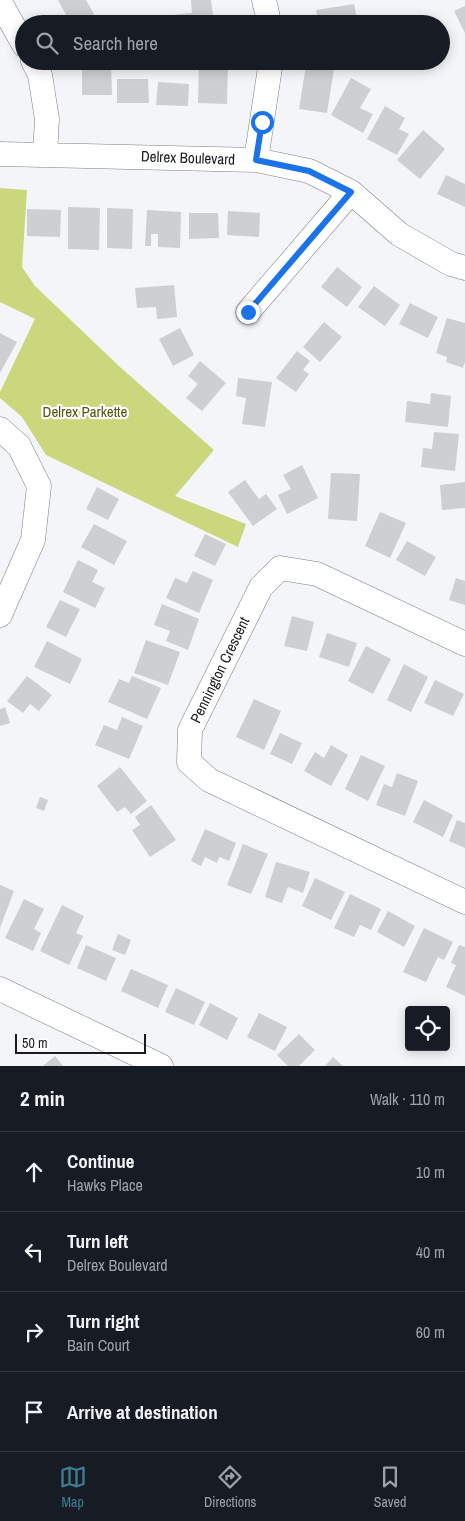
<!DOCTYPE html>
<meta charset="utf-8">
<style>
body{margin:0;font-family:"Archivo Narrow",sans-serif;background:#242831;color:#f1f3f6}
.controls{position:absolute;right:15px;bottom:15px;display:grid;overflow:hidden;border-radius:5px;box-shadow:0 2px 12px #0003}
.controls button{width:45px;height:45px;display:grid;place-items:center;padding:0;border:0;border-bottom:1px solid #363941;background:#171b24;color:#f1f3f6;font:25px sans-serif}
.scale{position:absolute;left:15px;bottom:12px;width:131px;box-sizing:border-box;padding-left:5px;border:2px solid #1b1b1d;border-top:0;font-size:14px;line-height:18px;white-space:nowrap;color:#1b1b1d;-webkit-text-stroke:4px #fff;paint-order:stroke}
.stop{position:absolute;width:15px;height:15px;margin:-11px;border:4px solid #1a73e8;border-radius:50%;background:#fff}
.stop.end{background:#1a73e8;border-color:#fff;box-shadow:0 1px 5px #0008}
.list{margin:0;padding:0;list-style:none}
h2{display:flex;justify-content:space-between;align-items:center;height:65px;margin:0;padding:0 20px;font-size:21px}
h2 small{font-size:16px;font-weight:400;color:#9ea1a6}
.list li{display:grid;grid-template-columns:32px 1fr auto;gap:15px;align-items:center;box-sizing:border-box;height:80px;padding:0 20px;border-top:1px solid #363941}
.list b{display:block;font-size:19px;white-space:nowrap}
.list p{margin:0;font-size:16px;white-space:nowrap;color:#9ea1a6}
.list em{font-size:16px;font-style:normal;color:#9ea1a6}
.icon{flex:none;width:28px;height:28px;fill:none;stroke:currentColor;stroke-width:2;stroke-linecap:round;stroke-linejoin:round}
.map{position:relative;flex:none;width:465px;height:1066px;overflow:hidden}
.search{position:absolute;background:#171b24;box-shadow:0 2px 12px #0003;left:15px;right:15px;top:15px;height:55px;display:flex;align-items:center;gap:12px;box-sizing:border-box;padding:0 18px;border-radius:28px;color:#9ea1a6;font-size:19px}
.sheet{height:385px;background:#171b24}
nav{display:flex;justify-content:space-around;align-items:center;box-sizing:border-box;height:70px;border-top:1px solid #363941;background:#171b24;font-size:14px;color:#9ea1a6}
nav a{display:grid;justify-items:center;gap:2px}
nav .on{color:#3d7c91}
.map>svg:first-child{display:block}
.green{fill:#cbd77d}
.building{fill:#cdcfd2}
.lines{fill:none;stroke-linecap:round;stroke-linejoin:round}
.minor-casing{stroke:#7c7e81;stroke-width:25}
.minor{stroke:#fff;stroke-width:24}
.route{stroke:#1a73e8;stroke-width:6}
.labels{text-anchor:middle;stroke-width:4.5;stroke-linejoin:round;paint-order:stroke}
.street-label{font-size:15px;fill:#1b1b1d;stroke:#fff}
.park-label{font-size:15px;fill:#4f560e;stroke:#fff}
</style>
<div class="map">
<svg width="465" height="1066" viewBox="0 0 465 1066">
<rect width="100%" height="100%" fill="#f3f5f8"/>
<path class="green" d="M 0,188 L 27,190 L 22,267 L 35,286 L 120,367 L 214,450 L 175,496 L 246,524 L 238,547 L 46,455 L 22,417 L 0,398 L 0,392 L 35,319 L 0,302 Z"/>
<path class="building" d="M 58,0 L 86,0 L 94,14 L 76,24 L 71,24 Z
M 191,0 L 211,0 L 214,24 L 174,24 L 173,15 L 192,13 Z
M 354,4 L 358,24 L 319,24 L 316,10 Z
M 465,6 L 465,33 L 454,11 Z
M 199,61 L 228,61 L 227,104 L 198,103 Z
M 82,62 L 111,62 L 112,95 L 82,95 Z
M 306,65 L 334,69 L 327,113 L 299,109 Z
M 351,78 L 371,89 L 360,108 L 373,114 L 363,133 L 331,115 Z
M 117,79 L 148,79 L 149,103 L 117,103 Z
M 158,82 L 189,84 L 188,106 L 156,105 Z
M 385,106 L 405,118 L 399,129 L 409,134 L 397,155 L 367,139 Z
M 423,130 L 445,149 L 420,179 L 397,160 Z
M 446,175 L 465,184 L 465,207 L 437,194 Z
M 68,207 L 100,208 L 99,250 L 68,249 Z
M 107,208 L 133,209 L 132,249 L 107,248 Z
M 27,209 L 61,210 L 60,237 L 27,236 Z
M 147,210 L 181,212 L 180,248 L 158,247 L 158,234 L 151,234 L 151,246 L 145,246 Z
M 228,211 L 260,213 L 259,237 L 227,235 Z
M 189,213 L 218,213 L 219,238 L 189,239 Z
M 337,267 L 362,287 L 347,307 L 321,287 Z
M 174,285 L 177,317 L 157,319 L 156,307 L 137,308 L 135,288 Z
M 374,286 L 400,305 L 385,326 L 358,307 Z
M 410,303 L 438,317 L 428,338 L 399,324 Z
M 447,318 L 465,323 L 465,362 L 463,368 L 446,362 L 447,357 L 436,353 Z
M 324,322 L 342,337 L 320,362 L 303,347 Z
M 180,328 L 194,355 L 173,366 L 159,339 Z
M 0,333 L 17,342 L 0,373 Z
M 297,351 L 310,361 L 303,370 L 309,374 L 296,392 L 276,378 Z
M 200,361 L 226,383 L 202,411 L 186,398 L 198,384 L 188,376 Z
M 238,378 L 272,382 L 265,427 L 242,424 L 246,398 L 236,396 Z
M 431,393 L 451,396 L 448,427 L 405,422 L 407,401 L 430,404 Z
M 434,432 L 459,434 L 455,471 L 421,467 L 423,448 L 432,449 Z
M 302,465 L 318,498 L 287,514 L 278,495 L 291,489 L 283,475 Z
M 331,473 L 360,474 L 357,521 L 328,519 Z
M 245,480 L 259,499 L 266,494 L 277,509 L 253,526 L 228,492 Z
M 465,482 L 465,508 L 442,510 L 440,485 Z
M 97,487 L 119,499 L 108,520 L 86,509 Z
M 380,512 L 406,523 L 390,558 L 365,546 Z
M 94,524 L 127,541 L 114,565 L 81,547 Z
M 205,534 L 226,544 L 215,566 L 194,556 Z
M 407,541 L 436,557 L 425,576 L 396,560 Z
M 78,560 L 98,570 L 92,582 L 105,588 L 95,608 L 63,592 Z
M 193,571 L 213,580 L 199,613 L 166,598 L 175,578 L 187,583 Z
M 456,578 L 465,581 L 465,605 L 449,600 Z
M 60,600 L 80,609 L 66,637 L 46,627 Z
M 162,604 L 199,619 L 188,650 L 166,641 L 170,631 L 154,625 Z
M 292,616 L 314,622 L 307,651 L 284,646 Z
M 327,633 L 357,643 L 349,667 L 319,657 Z
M 146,640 L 180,652 L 168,685 L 134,673 Z
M 47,641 L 82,659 L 70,684 L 34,667 Z
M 366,646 L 391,659 L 373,694 L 348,681 Z
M 404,664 L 428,677 L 411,712 L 387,700 Z
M 27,676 L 52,695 L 39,711 L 30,704 L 23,713 L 7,701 Z
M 132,676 L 161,688 L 147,719 L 108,702 L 119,679 L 129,683 Z
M 435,680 L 464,694 L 453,716 L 424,703 Z
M 254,699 L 281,711 L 264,750 L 236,737 Z
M 5,707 L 10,723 L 0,726 L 0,709 Z
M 122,717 L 143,726 L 129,759 L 95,745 L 104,725 L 117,730 Z
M 280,733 L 302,743 L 292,764 L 270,754 Z
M 331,745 L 348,755 L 331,786 L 304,771 L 315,752 L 324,758 Z
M 361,755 L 385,766 L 368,801 L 345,789 Z
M 120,767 L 147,801 L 131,814 L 125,807 L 117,812 L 97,786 Z
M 397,773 L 418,781 L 405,816 L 376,805 L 384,784 L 392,787 Z
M 40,797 L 48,800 L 44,811 L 36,808 Z
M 424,800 L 453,815 L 443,837 L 413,822 Z
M 151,805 L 176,840 L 150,857 L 132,830 L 140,825 L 135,817 Z
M 457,820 L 465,823 L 465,848 L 449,841 Z
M 205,829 L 236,843 L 229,861 L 219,857 L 217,863 L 205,857 L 201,866 L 191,861 Z
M 243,844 L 268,854 L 251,894 L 227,885 Z
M 276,862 L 310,872 L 303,893 L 288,887 L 282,903 L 265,897 Z
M 315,878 L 345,892 L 331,920 L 302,906 Z
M 0,885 L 14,891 L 0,928 Z
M 350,894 L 381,909 L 371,930 L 360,925 L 354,937 L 334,928 Z
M 24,899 L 44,909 L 34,929 L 41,933 L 33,951 L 5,938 Z
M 62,905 L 84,916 L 76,933 L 83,936 L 69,965 L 40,951 Z
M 388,911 L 415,926 L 404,947 L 377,932 Z
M 424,928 L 453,942 L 444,960 L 438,957 L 426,982 L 403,972 Z
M 118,934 L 131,940 L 125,955 L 112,950 Z
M 86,945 L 116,958 L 106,981 L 77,968 Z
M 459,945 L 465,947 L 465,996 L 446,987 L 456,965 L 451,963 Z
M 131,969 L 168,985 L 158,1008 L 121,991 Z
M 176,988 L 205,1002 L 194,1025 L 165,1012 Z
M 210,1003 L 238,1018 L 227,1040 L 199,1025 Z
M 259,1013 L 287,1027 L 275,1051 L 247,1037 Z
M 299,1034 L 315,1050 L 299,1066 L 288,1066 L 277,1055 Z
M 55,1056 L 63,1066 L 43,1066 Z
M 333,1057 L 343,1066 L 325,1066 Z"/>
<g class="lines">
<defs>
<path id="minor" d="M 264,0 L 267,13 L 268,24
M 0,2 L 24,45
M 33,61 L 40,75 L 47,119 L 45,154
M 0,154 L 256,160 L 309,171 L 351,192 L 399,234 L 451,264 L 465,268
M 256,160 L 271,61
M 248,312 L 351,192
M 0,429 L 19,446 L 39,486 L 33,540 L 0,615
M 465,644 L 317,574 L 280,568 L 261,587 L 190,730 L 189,762 L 209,780 L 465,902
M 0,989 L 161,1066"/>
</defs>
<use href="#minor" class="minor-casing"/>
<use href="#minor" class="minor"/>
</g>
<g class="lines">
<path class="route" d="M 248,312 L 351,192 L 309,171 L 256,160 L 262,122"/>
</g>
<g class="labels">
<g class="street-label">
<text transform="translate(188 158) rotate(2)" y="5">Delrex Boulevard</text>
<text transform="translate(220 670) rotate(-64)" y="5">Pennington Crescent</text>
</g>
<g class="park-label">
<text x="85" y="417">Delrex Parkette</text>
</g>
</g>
</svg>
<div class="controls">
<button><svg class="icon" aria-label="locate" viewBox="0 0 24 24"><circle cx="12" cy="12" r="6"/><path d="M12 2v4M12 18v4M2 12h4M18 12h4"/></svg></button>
</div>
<div class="scale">50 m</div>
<div class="stop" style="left:262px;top:122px"></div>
<div class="stop end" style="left:248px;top:312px"></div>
<div class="search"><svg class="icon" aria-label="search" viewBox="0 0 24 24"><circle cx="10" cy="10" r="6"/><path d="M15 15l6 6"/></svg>Search here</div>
</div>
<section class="sheet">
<h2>2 min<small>Walk · 110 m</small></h2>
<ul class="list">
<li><svg class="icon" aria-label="ahead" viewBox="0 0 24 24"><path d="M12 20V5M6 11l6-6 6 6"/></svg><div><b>Continue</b><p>Hawks Place</p></div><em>10 m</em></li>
<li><svg class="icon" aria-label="left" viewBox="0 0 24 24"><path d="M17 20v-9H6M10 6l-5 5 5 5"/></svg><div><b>Turn left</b><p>Delrex Boulevard</p></div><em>40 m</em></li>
<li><svg class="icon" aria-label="right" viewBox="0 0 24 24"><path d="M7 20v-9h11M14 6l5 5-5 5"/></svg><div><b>Turn right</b><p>Bain Court</p></div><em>60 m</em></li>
<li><svg class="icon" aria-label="arrive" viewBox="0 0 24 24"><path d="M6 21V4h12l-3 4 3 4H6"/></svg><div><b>Arrive at destination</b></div></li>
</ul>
</section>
<nav>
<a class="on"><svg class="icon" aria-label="map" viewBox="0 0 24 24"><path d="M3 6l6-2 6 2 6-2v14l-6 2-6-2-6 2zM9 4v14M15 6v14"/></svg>Map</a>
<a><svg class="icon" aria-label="directions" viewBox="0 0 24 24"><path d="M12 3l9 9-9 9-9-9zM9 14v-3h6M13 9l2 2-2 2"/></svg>Directions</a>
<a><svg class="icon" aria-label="saved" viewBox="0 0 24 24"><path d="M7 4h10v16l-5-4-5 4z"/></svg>Saved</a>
</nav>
